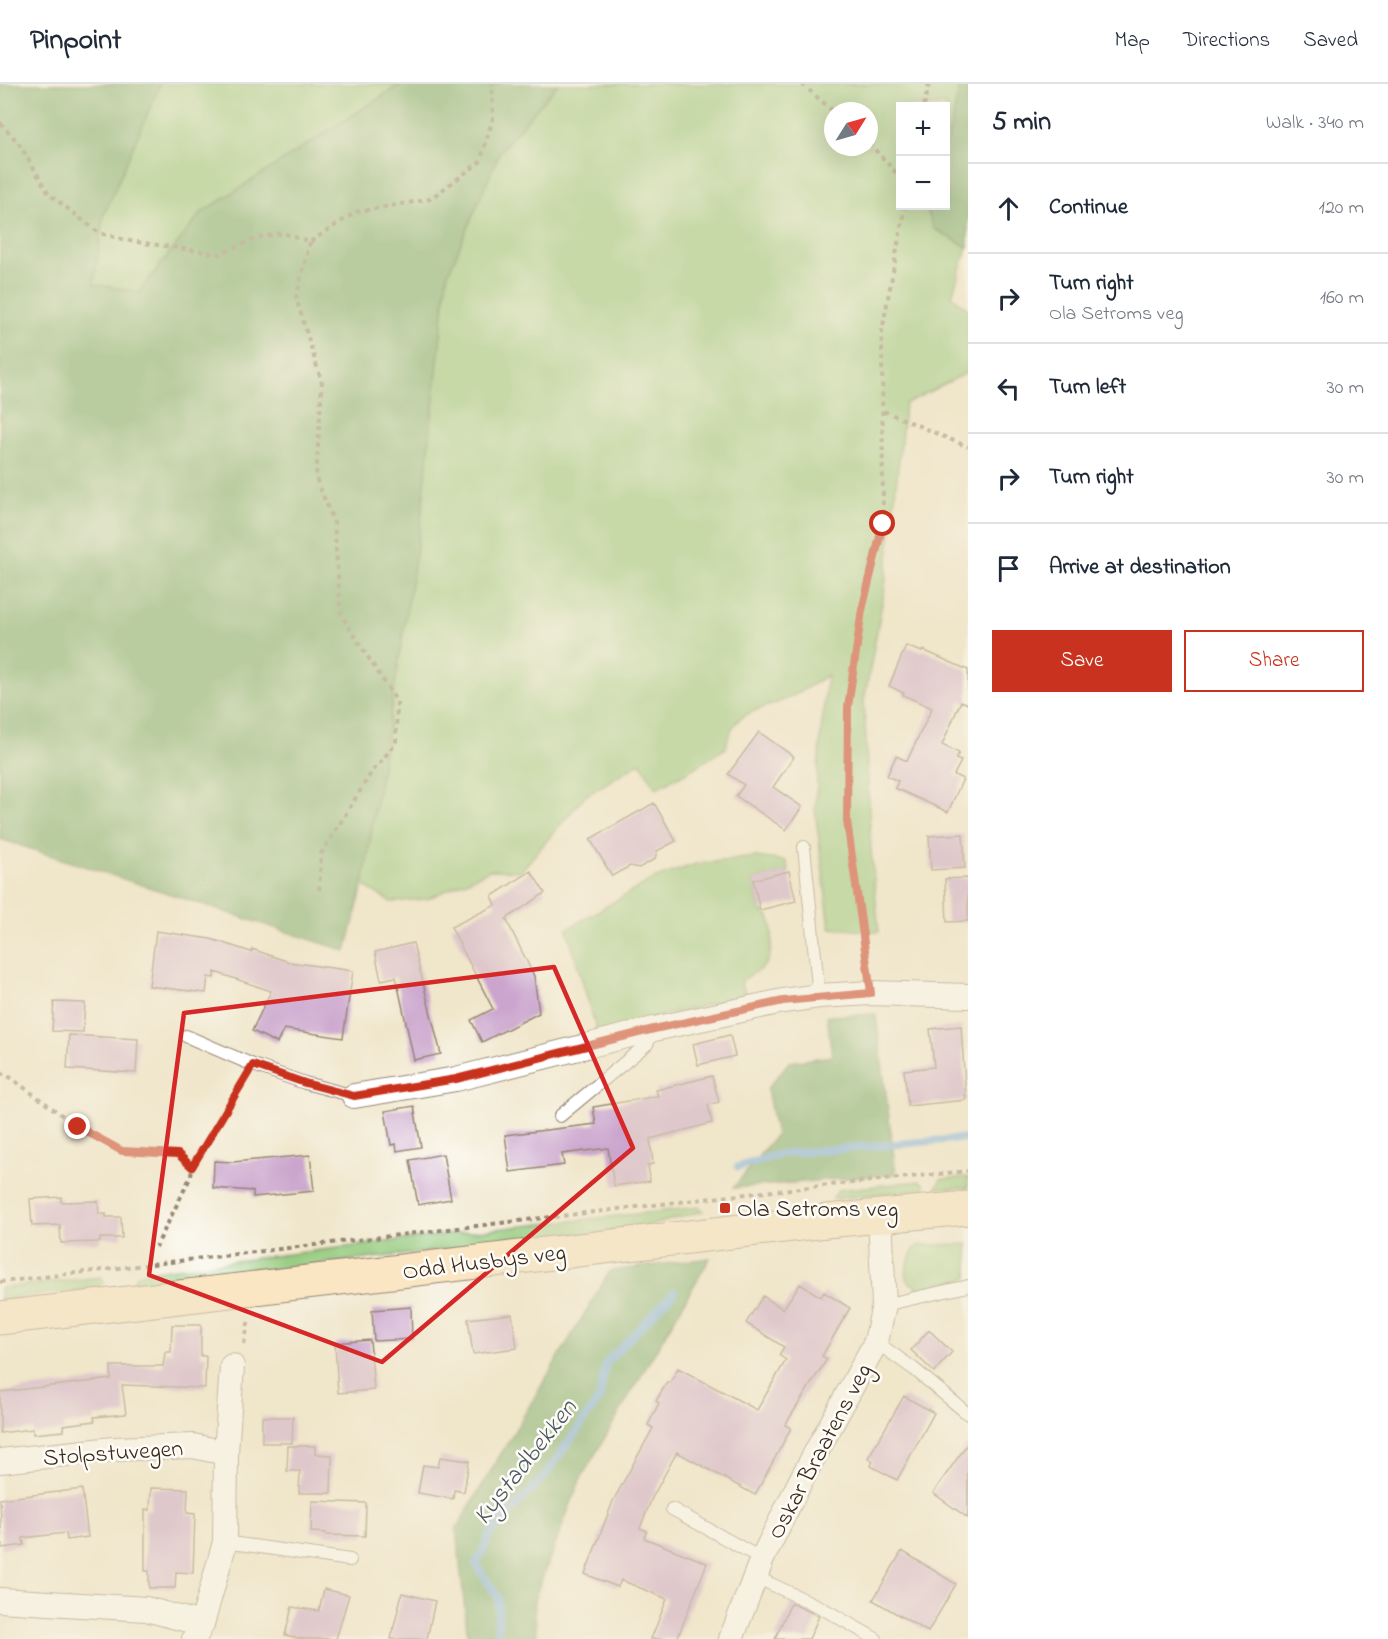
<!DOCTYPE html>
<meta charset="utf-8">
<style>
body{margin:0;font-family:"Indie Flower",sans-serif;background:#f2f2f3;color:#1f2937}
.controls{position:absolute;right:18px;top:18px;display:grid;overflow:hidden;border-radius:0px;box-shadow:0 6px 24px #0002}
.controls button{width:54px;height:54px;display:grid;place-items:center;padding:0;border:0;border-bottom:2px solid #e0e1e3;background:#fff;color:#1f2937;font:30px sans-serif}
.compass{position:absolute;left:824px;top:18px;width:54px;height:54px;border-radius:50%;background:#fff;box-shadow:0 6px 24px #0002;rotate:53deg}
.stop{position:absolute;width:18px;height:18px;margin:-14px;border:4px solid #c8321e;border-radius:50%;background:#fff}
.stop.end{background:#c8321e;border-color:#fff;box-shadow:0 2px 6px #0008}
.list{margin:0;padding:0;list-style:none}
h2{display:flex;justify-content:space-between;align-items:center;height:78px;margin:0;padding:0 24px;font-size:26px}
h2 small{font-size:20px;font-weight:400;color:#747a83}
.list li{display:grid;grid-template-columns:39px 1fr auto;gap:18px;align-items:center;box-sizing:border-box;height:90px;padding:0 24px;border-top:2px solid #e0e1e3}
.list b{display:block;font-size:22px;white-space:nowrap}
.list p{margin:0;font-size:20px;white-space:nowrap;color:#747a83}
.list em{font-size:20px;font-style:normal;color:#747a83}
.actions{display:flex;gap:12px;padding:18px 24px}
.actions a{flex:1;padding:14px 0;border:2px solid #c8321e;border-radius:0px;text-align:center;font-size:21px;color:#c8321e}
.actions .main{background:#c8321e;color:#fff}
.icon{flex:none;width:33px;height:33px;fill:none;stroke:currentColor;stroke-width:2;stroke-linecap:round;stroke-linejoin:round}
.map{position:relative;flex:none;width:968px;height:1555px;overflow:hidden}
header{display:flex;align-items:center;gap:36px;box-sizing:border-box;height:84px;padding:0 30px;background:#fff;border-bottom:2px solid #e0e1e3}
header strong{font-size:28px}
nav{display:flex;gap:33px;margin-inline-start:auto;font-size:21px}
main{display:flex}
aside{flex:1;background:#fff}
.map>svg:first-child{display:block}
.green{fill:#93c97b;stroke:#677a4c;stroke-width:1.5;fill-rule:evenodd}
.forest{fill:#76ad6b;stroke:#586c44;stroke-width:1.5}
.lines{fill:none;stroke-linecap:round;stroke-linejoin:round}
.stream{stroke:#73ade3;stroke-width:8}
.building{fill:#cba5ce}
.lane-casing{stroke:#968874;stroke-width:14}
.street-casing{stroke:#968874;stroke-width:26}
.secondary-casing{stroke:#968874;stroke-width:35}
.path{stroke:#968874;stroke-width:4;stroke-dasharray:4.5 4.5;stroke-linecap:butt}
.lane{stroke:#fff;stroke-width:12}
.street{stroke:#fff;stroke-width:24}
.secondary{stroke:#fbe6c4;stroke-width:33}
.route{stroke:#c8321e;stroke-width:8}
.marked{fill:none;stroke:#d62828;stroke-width:4.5;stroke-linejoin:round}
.poi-dot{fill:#c8321e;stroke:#fdfcf7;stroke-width:2}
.labels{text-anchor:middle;stroke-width:5;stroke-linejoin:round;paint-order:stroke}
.poi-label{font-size:24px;fill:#3b2a1e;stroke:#fdfcf7;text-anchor:start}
.street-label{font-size:24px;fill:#3b2a1e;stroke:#fdfcf7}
.water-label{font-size:26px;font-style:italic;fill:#4f5863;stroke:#fdfcf7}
</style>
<header>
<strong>Pinpoint</strong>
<nav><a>Map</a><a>Directions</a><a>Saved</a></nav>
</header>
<main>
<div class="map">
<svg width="968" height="1555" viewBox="0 0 968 1555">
<rect width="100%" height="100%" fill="#fdfcf7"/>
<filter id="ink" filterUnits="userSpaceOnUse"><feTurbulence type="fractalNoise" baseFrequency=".0167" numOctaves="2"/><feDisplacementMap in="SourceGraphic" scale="12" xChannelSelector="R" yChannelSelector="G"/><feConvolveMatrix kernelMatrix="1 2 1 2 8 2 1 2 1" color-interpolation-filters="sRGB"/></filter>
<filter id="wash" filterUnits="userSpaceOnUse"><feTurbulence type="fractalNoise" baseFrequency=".008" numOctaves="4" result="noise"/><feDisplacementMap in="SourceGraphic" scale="24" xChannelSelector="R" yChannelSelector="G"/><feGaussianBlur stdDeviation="1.35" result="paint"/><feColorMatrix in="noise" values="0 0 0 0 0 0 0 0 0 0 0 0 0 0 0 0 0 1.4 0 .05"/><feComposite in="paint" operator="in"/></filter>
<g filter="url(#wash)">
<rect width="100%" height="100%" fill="#f0e6cb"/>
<path class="green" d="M 160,0 L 401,0 L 201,129 L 139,208 L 94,201 L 103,133 Z
M 558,0 L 945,0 L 960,3 L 946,63 L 946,22 L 900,22 L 900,122 L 928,122 L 927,126 L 934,145 L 967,163 L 952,212 L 968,225 L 968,288 L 905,320 L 885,503 L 864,617 L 871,766 L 879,848 L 830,844 L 815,725 L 820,659 L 827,591 C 814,599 801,609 786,615 C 758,628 731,625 726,664 L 687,688 L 656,704 L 640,678 L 584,713 L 521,787 L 490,786 L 427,815 L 391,818 L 363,801 L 421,437 L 447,192 L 500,67 ZM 833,27 L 869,27 L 869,63 L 833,63 Z
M 756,773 L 786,777 L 789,787 L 753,796 L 760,826 C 761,827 768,831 768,832 C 775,840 772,872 766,880 C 759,888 749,890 742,897 L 741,901 L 747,911 L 597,948 L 567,845 L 653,795 L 696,780 Z
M 968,1093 L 968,1104 L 936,1104 L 941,1095 Z
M 920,1097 L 925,1101 L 923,1105 L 832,1115 L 838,1106 Z
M 700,1123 L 703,1127 L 645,1143 L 207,1193 L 134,1200 L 133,1198 L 138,1190 L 145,1188 L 468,1148 Z
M 968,1160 L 968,1194 L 921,1205 L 907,1197 C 905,1184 909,1169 919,1161 Z
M 101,1193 L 104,1196 L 102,1200 L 97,1204 L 0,1216 L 0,1204 Z"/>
<path class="forest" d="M 0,0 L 160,0 L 103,133 L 94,200 L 139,208 L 201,129 L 401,0 L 558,0 L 500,67 L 447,192 L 421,437 L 363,801 L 346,867 L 0,755 Z
M 945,0 L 968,0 L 968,163 L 934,145 L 927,126 L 928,122 L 946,122 L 946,63 L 960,3 Z
M 876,930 L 896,1090 L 733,1104 L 776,1051 L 767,1005 L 789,978 L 832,972 L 827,932 Z
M 710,1174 L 580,1396 L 534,1516 L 537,1555 L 468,1555 L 456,1445 L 610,1187 Z"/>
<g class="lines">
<path class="stream" d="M 738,1083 L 780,1070 L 968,1054
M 498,1555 L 498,1513 L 476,1481 L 491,1448 L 544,1393 L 599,1315 L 606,1279 L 674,1208"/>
</g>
<g id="blocks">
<path class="building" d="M 906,562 L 922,568 L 923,566 L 968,586 L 968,620 L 961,617 L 942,661 L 959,669 L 956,675 L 961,677 L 954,691 L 963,695 L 948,728 L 895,704 L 898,697 L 887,692 L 896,672 L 907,677 L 932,624 L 903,611 L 904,609 L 889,602 Z
M 759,648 L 794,673 L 773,703 L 802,723 L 786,746 L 736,712 L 744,701 L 728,690 Z
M 654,719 L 676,757 L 657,767 L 655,775 L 639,784 L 630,782 L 612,792 L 590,755 Z
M 963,750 L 965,784 L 931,786 L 929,752 Z
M 531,787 L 545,809 L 506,835 L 534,892 L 539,929 L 482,958 L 471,936 L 493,925 L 451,843 L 496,821 L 492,812 Z
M 789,787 L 796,817 L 760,826 L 753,796 Z
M 968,794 L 968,837 L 947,838 L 945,795 Z
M 156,847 L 211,855 L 251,868 L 252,865 L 289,878 L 353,887 L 343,954 L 284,945 L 277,959 L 252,947 L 271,907 L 215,888 L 214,894 L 208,893 L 206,909 L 149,902 Z
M 413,859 L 441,970 L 414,976 L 396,893 L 381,896 L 375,868 Z
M 54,918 L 85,919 L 83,948 L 52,947 Z
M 961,942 L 966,1016 L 908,1022 L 904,986 L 934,983 L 930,945 Z
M 69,951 L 138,955 L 136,989 L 67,985 Z
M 730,951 L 735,972 L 698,981 L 693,960 Z
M 712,992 L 719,1018 L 708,1021 L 712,1039 L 650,1055 L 653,1080 L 648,1081 L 650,1097 L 614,1102 L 608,1064 L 562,1070 L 564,1081 L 510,1088 L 505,1051 L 596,1040 L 593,1023 L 658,1012 L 656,1006 Z
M 414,1022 L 421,1063 L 397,1067 L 396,1060 L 391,1061 L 385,1027 Z
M 443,1070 L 451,1115 L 418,1121 L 410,1076 Z
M 310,1071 L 314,1107 L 253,1113 L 253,1107 L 213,1104 L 214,1077 L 233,1078 Z
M 61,1113 L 61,1118 L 98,1117 L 99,1130 L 106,1130 L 106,1133 L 121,1133 L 122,1154 L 100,1154 L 100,1158 L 61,1159 L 60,1141 L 32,1142 L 30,1115 Z
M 800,1200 L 821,1213 L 824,1208 L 850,1224 L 822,1272 L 827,1275 L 785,1341 L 791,1344 L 755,1411 L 677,1368 L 652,1414 L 640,1444 L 647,1447 L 644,1454 L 707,1479 L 677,1555 L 651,1555 L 667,1515 L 621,1496 L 618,1503 L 585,1490 L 613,1417 L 653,1344 L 648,1341 L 659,1319 L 656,1317 L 667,1298 L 670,1299 L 678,1284 L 757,1326 L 786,1276 L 779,1271 L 784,1263 L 746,1239 L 763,1212 L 783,1225 Z
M 411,1223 L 412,1255 L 374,1257 L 372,1226 Z
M 512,1230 L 517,1264 L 473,1270 L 468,1235 Z
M 172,1241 L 201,1241 L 201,1272 L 206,1272 L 205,1304 L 122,1301 L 126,1330 L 94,1333 L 95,1337 L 63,1341 L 64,1347 L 33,1350 L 33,1345 L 0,1349 L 0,1308 L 111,1295 L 111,1282 L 163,1282 L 165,1268 L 171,1268 Z
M 929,1246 L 952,1268 L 934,1288 L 911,1266 Z
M 370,1256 L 374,1306 L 338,1309 L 335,1259 Z
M 904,1312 L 934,1329 L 897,1396 L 871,1382 L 873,1377 L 868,1374 Z
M 262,1333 L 293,1333 L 292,1359 L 262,1359 Z
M 968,1359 L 968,1434 L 933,1409 Z
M 288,1362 L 315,1362 L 315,1370 L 332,1371 L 331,1409 L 299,1409 L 300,1387 L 287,1387 Z
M 440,1373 L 469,1377 L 464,1408 L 454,1406 L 453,1415 L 418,1409 L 423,1381 L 438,1383 Z
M 151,1404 L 188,1405 L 187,1429 L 195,1430 L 193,1489 L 176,1488 L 175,1504 L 149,1504 L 149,1487 L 145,1487 L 145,1425 L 150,1426 Z
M 82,1405 L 88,1453 L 67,1456 L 66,1449 L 23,1454 L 24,1461 L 2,1464 L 0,1415 Z
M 312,1417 L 366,1419 L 365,1452 L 326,1451 L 326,1449 L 311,1448 Z
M 902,1467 L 956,1500 L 928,1548 L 873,1516 Z
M 324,1505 L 349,1511 L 336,1555 L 302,1555 L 285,1551 L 292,1523 L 319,1527 Z
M 402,1509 L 435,1517 L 427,1555 L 391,1555 Z
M 791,1519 L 819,1532 L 809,1555 L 775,1555 Z"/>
</g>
</g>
<g filter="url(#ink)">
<use href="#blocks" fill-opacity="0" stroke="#968874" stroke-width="1.5"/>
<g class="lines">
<defs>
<path id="lane" d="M 804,763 L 819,912
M 186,952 L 253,981 L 305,999 L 354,1012
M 560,1032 L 647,960 L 653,947
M 884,1221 L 968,1202
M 876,1258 L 914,1285 L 968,1330
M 672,1425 L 762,1475
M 225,1458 L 350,1476
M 756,1493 L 820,1523 L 876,1555"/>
<path id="street" d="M 354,1012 L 456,995 L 654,945 L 783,917 L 819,912 L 871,909 L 968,912
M 0,1377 L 113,1365 L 193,1362 L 226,1369
M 0,1516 L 146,1525 L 202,1540
M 194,1555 L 202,1540 L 225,1458 L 226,1369 L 232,1282
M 731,1555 L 762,1475 L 801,1396 L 876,1258 L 884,1221 L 880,1132"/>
<path id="secondary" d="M 0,1234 L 826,1137 L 968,1124"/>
</defs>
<use href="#lane" class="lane-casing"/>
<use href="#street" class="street-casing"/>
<use href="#secondary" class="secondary-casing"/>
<path class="path" d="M 802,0 L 833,27
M 924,22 L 929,0
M 0,39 L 18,58 L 49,110 L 99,149 L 130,157 L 219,170 L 257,154 L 283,149 L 310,158 L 356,128 L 430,115 L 480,78 L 493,34 L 492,0
M 869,59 L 900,93
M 310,158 L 296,214 L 322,299 L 316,394 L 334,439 L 341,531 L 397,618 L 396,659 L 371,689 L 321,770 L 319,809
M 884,327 L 968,363
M 867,884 L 847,737 L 848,623 L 862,526 L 883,440 L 882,247 L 905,122
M 0,989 L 7,991 L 78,1043 L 122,1067 L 178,1070 L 192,1083 L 191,1092 L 156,1163
M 192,1083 L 243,997
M 0,1198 L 781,1106 L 968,1087
M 244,1260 L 249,1235"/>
<use href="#lane" class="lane"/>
<use href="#street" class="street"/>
<use href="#secondary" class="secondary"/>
</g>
</g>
<g class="lines" filter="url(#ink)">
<path class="route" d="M 78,1043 L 122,1067 L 178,1070 L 192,1083 L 253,981 L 305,999 L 354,1012 L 456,995 L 654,945 L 783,917 L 871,909 L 847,737 L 848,623 L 862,526 L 883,440"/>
</g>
<path d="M0 0H968V1555H0ZM 554,883 L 633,1064 L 382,1278 L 149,1191 L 184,929 Z" fill="#f0e6cb" fill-opacity=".55" fill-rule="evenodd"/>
<path class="marked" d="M 554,883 L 633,1064 L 382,1278 L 149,1191 L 184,929 Z"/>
<rect class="poi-dot" x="719" y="1118" width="12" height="12" rx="3"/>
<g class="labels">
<g class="poi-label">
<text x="737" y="1132">Ola Setroms veg</text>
</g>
<g class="street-label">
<text transform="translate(484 1177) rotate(-7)" y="8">Odd Husbys veg</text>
<text transform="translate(819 1367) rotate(-62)" y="8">Oskar Braatens veg</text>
<text transform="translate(113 1368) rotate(-4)" y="8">Stolpstuvegen</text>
</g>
<g class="water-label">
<text transform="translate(524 1377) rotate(-52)" y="9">Kystadbekken</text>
</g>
</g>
</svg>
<div class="controls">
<button>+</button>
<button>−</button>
</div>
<svg class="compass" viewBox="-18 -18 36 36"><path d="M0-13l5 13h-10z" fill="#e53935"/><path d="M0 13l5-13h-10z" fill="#747a83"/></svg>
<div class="stop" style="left:883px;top:440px"></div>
<div class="stop end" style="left:78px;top:1043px"></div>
</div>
<aside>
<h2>5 min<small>Walk · 340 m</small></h2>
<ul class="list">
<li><svg class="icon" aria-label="ahead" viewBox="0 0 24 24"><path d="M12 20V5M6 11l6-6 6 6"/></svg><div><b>Continue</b></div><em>120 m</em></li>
<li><svg class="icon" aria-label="right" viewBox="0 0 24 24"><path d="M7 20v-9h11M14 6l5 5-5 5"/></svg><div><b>Turn right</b><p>Ola Setroms veg</p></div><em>160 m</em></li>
<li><svg class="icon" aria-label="left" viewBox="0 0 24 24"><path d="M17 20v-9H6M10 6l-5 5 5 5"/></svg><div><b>Turn left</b></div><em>30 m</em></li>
<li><svg class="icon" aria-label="right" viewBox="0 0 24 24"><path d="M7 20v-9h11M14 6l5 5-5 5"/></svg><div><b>Turn right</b></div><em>30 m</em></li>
<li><svg class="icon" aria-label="arrive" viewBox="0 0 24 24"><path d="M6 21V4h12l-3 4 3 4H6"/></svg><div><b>Arrive at destination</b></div></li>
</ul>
<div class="actions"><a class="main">Save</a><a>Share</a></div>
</aside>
</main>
